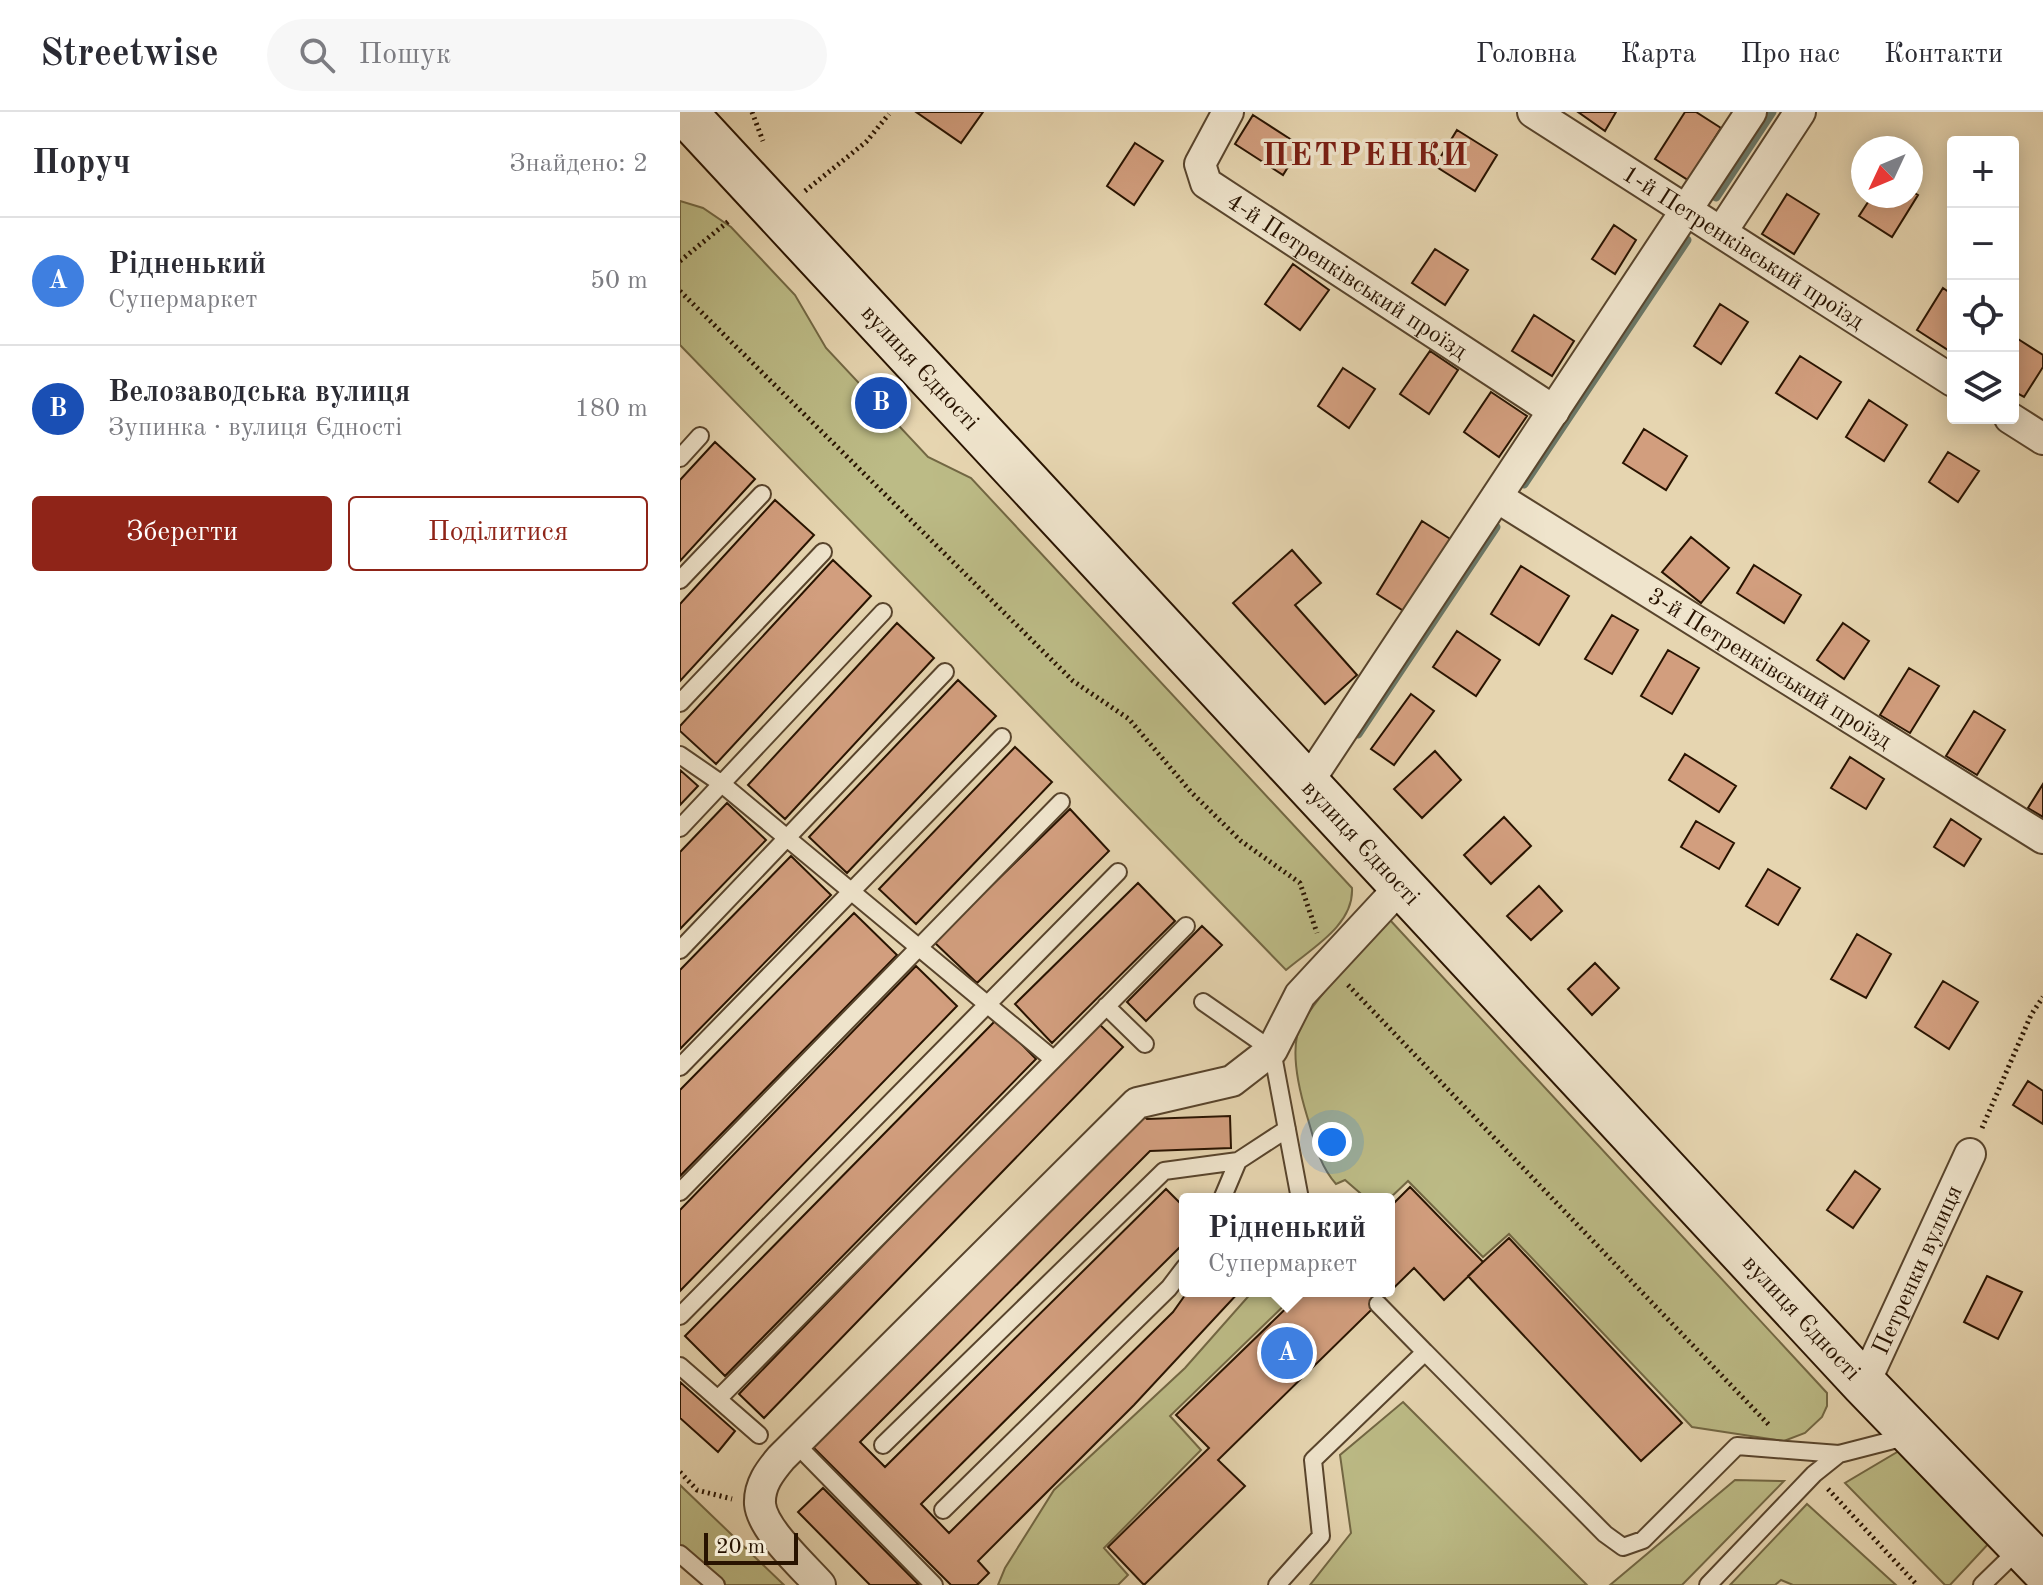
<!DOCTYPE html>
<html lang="uk">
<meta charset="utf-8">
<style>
body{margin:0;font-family:"Old Standard TT",serif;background:#f7f7f7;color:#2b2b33}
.controls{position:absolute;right:24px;top:24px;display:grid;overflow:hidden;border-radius:8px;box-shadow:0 4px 20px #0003}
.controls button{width:72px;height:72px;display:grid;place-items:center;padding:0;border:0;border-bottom:2px solid #e1e1e2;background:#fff;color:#2b2b33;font:40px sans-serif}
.compass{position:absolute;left:1171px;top:24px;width:72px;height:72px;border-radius:50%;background:#fff;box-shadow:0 4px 20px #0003;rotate:226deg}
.scale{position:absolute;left:24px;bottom:20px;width:94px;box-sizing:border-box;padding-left:8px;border:4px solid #281300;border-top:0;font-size:22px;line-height:28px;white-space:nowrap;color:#281300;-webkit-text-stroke:6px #efe4cc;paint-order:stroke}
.you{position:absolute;left:652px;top:1030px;width:28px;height:28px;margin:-20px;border:6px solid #fff;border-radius:50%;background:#1a73e8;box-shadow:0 0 0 12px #1a73e833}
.badge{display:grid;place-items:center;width:52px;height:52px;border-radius:50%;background:#8f2418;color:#fff;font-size:26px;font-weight:700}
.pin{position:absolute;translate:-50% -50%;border:4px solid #fff;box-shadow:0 2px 8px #0006}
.popup{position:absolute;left:499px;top:1081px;width:216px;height:104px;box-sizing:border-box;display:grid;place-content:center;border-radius:8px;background:#fff;filter:drop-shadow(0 2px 6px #0005);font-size:26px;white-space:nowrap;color:#7c7c81}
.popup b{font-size:30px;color:#2b2b33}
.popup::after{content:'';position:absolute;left:50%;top:100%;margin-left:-16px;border:16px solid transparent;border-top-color:#fff}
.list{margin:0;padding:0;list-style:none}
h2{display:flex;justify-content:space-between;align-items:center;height:104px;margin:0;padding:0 32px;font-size:34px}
h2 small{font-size:26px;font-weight:400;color:#7c7c81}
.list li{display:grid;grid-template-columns:52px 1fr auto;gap:24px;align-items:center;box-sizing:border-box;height:128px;padding:0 32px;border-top:2px solid #e1e1e2}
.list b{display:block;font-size:30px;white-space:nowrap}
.list p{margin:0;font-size:26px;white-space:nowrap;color:#7c7c81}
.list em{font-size:26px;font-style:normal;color:#7c7c81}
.actions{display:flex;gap:16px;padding:24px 32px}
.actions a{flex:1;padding:18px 0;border:2px solid #8f2418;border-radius:8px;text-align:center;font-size:28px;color:#8f2418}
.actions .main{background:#8f2418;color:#fff}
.icon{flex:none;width:44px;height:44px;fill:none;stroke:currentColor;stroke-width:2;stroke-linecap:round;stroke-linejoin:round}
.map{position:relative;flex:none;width:1363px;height:1473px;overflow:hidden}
header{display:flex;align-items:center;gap:48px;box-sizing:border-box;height:112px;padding:0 40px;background:#fff;border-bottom:2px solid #e1e1e2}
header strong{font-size:38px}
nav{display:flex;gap:44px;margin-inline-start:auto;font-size:28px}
.search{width:560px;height:72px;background:#f7f7f7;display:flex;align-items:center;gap:20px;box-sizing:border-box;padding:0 28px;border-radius:44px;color:#7c7c81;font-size:30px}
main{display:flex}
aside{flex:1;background:#fff}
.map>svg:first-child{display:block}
.green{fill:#bcbb86;stroke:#726743;stroke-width:2}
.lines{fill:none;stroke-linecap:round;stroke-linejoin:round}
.stream{stroke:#6a7767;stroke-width:9}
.building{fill:#d29e7e;stroke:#281300;stroke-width:2}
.lane-casing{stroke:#58442c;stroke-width:20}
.street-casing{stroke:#58442c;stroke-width:34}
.secondary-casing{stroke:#281300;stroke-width:48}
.path{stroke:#281300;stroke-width:5;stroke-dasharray:2 4;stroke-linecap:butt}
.lane{stroke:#efe4cc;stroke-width:16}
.street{stroke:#efe4cc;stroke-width:30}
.secondary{stroke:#efe4cc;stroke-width:44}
.labels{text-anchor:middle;stroke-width:7;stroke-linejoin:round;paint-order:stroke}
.street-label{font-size:24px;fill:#281300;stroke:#efe4cc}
.district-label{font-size:32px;font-weight:bold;letter-spacing:2px;fill:#7a1f14;stroke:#efe4cc}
</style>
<header>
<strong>Streetwise</strong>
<div class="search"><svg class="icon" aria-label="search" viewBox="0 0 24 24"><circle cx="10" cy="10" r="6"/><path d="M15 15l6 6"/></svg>Пошук</div>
<nav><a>Головна</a><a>Карта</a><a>Про нас</a><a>Контакти</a></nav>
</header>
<main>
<aside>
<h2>Поруч<small>Знайдено: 2</small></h2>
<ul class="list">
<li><span class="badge" style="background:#3f7fe0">A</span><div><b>Рідненький</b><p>Супермаркет</p></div><em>50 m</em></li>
<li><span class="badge" style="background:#1a4fb4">B</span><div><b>Велозаводська вулиця</b><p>Зупинка · вулиця Єдності</p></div><em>180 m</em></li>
</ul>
<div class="actions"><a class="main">Зберегти</a><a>Поділитися</a></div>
</aside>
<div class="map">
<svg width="1363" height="1473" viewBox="0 0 1363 1473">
<rect width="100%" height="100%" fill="#e6d5b0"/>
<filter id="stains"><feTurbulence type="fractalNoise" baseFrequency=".0025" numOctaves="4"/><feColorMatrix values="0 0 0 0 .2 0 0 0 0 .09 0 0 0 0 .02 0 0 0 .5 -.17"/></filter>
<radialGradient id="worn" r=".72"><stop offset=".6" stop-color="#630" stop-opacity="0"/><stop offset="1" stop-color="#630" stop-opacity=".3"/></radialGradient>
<path class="green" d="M 0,89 L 23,96 L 51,115 L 115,183 L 146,236 L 248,345 L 291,366 L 672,776 C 674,813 632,836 606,858 L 0,233 Z
M 710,808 L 1147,1281 L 1147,1294 L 1142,1305 L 1125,1321 L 1104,1329 L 1012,1315 L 829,1122 L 803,1145 L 728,1069 L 709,1087 L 687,1087 L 665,1068 L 656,1072 C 638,1051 635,1030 627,1004 C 620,981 612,948 617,924 C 624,894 688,833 710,808 Z
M 573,1179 L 619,1179 L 490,1304 L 521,1338 L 424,1436 L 448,1463 L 438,1473 L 318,1473 L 325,1456 L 374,1378 L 505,1256 Z
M 723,1290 L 907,1473 L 630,1473 L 671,1421 L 660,1343 Z
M 1224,1336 L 1311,1429 L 1270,1473 L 1265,1473 L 1165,1371 Z
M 1055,1368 L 1104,1369 L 1002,1473 L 930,1473 Z
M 0,1373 L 104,1473 L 45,1473 L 0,1434 Z
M 1127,1392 L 1216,1473 L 1113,1473 L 1101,1468 L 1095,1473 L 1050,1473 Z"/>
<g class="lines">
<path class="stream" d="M 1036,85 L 1092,0
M 844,372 L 1007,128
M 678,622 L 816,415"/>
</g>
<path class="building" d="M 236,0 L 303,0 L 281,31 Z
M 898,0 L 936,0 L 925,19 Z
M 1005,0 L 1016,0 L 1041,16 L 1008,68 L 975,47 Z
M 573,3 L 621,34 L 603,63 L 555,32 Z
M 777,18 L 817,43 L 795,79 L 755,54 Z
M 455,31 L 483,49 L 454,93 L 427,74 Z
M 1231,79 L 1238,83 L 1212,125 L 1179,104 L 1192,84 L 1231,84 Z
M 1107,82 L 1139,102 L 1114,142 L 1082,122 Z
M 934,113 L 956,128 L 935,162 L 912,147 Z
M 755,137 L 788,158 L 765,193 L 732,171 Z
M 613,152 L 649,178 L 620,218 L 585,192 Z
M 1263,176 L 1273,183 L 1273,230 L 1268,238 L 1237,218 Z
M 1040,192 L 1068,210 L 1041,252 L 1014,234 Z
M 854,203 L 894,229 L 872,264 L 832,239 Z
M 1338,227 L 1363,243 L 1363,255 L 1344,285 L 1333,279 L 1333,236 Z
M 750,239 L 778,258 L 749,302 L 720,282 Z
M 1120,244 L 1161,270 L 1137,307 L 1096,281 Z
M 663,256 L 695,277 L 669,316 L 638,294 Z
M 811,280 L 847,304 L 819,345 L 784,320 Z
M 1189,288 L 1227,313 L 1204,349 L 1166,325 Z
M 964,317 L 1007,344 L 986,378 L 943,351 Z
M 35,330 L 75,367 L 0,449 L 0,368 Z
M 1268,340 L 1299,359 L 1278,390 L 1249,370 Z
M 95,388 L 134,423 L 0,569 L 0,492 Z
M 742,409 L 775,430 L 730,503 L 697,482 Z
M 1011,425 L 1049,456 L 1021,491 L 982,460 Z
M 612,438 L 641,471 L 615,493 L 677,563 L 645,592 L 553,491 Z
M 153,448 L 191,484 L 36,652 L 0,619 L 0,614 Z
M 1074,453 L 1121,483 L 1104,511 L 1057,481 Z
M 841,454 L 889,484 L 859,533 L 811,502 Z
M 932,503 L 958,518 L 932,562 L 905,547 Z
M 217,511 L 254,546 L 105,707 L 68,673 Z
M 1163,511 L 1189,529 L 1164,567 L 1137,548 Z
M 777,519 L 820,548 L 796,584 L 753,555 Z
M 988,538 L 1019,556 L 992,602 L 961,584 Z
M 1229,556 L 1259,574 L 1230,621 L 1200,603 Z
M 278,568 L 316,604 L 167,761 L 129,725 Z
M 731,582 L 754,599 L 714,653 L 691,637 Z
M 1294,599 L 1325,618 L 1297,663 L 1266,644 Z
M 335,635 L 372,670 L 236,812 L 199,777 Z
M 755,639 L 781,668 L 742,706 L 714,677 Z
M 1005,642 L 1056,674 L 1039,700 L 989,668 Z
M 1170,645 L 1204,667 L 1186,697 L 1151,676 Z
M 0,658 L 18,674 L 0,693 Z
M 1363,672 L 1363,705 L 1348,696 Z
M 47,691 L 86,728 L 0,817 L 0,740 Z
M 390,697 L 429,739 L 297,871 L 254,830 Z
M 824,705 L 851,734 L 811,772 L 784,743 Z
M 1271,707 L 1301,727 L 1284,754 L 1254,735 Z
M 1016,709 L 1054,731 L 1039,757 L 1001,735 Z
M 111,744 L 151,783 L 0,937 L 0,858 Z
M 1088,757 L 1120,776 L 1098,813 L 1066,794 Z
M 458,771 L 495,809 L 372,931 L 335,892 Z
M 859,774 L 882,799 L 851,828 L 827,804 Z
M 174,801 L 217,843 L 0,1064 L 0,978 Z
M 522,814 L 542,833 L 466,909 L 447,890 Z
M 1177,822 L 1211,842 L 1186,886 L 1151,867 Z
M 915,851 L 939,876 L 912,903 L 888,877 Z
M 236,854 L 277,894 L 0,1179 L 0,1098 Z
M 1263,869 L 1298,890 L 1269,937 L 1235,915 Z
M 317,907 L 356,947 L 45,1264 L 5,1224 Z
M 418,911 L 443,935 L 84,1306 L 59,1282 Z
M 1348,969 L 1363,979 L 1363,1012 L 1333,993 Z
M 464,1004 L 467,1007 L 550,1004 L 551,1036 L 470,1039 L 180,1330 L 205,1355 L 486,1077 L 505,1096 L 505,1130 L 241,1392 L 269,1421 L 493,1200 L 508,1179 L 560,1179 L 454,1293 L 298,1449 L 309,1461 L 297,1473 L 271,1473 L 132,1334 Z
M 1175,1059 L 1200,1077 L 1173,1116 L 1147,1098 Z
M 730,1075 L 803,1150 L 764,1188 L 734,1156 L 538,1348 L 565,1374 L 464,1473 L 428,1435 L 529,1336 L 496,1303 L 624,1179 L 709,1179 L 709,1096 Z
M 829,1126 L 1002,1311 L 961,1349 L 788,1164 Z
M 1307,1164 L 1342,1180 L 1318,1227 L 1284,1210 Z
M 0,1270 L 55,1319 L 38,1340 L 0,1306 Z
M 143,1376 L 239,1473 L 190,1473 L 118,1400 Z"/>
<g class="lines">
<defs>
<path id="lane" d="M 0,346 L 20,324
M 0,468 L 82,382
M 0,591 L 143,440
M 0,643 L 42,672 L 373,947
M 0,716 L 203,500
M 0,838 L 265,560
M 523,890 L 592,938 L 620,1087
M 426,894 L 465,932
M 0,955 L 322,625
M 0,1080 L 381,690
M 542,1087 L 558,1049
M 698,1192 L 745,1240
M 0,1204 L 438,760
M 0,1254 L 79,1323
M 38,1287 L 506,814
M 115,1331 L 254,1473
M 203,1333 L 484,1059 L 558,1049 L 607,1017
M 263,1398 L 489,1176 L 505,1155
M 0,1442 L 36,1473
M 597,1473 L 641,1424 L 633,1348 L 745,1240 L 925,1422 L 943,1435 L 963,1428 L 1057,1334 L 1159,1342 L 1229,1324
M 1028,1473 L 1134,1362 L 1159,1342
M 1302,1473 L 1340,1436"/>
<g id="street">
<path id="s1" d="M 548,0 L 520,52 L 526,71 L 874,299"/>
<path id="s2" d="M 853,0 L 1273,269"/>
<path d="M 1042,119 L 1120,0"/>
<path d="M 1330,306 L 1363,327"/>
<path id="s3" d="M 817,385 L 1363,726"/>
<path d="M 628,670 L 1071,0"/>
<path id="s4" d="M 1184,1272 L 1290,1042"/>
<path d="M 140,1473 C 123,1454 82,1417 80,1392 C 79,1373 90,1359 101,1346 L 457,991 L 552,969 L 592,938 L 620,883 L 723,772"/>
</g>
<g id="secondary">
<path id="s5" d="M 4,0 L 1184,1272 L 1363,1457"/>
</g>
</defs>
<use href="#lane" class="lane-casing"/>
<use href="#street" class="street-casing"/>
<use href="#secondary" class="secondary-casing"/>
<path class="path" d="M 72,0 L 83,29
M 125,79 L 186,30 L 209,2
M 0,149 L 50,108
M 0,179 L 393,569 L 449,607 L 511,680 L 561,729 L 620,771 L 637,821
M 668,873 L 1090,1314
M 1302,1016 L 1351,903 L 1363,885
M 0,1360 L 17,1378 L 52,1387
M 1148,1377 L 1237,1473"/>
<use href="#lane" class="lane"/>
<use href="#street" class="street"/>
<use href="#secondary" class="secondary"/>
</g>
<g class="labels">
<g class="street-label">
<text dy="8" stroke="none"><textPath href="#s2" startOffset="250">1-й Петренківський проїзд</textPath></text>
<text dy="8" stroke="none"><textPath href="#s1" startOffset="248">4-й Петренківський проїзд</textPath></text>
<text dy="8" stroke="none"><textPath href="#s5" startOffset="348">вулиця Єдності</textPath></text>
<text dy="8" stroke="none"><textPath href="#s3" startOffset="322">3-й Петренківський проїзд</textPath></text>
<text dy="8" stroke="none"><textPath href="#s5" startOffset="996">вулиця Єдності</textPath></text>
<text dy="8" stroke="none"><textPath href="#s4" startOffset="126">Петренки вулиця</textPath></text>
<text dy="8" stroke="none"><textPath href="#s5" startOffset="1644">вулиця Єдності</textPath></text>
</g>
<g class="district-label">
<text x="686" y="53">ПЕТРЕНКИ</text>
</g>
</g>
<rect width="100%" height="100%" filter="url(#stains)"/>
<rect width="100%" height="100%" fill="url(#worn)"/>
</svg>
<div class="controls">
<button>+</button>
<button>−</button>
<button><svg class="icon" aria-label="locate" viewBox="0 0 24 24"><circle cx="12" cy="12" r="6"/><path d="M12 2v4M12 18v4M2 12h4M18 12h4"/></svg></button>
<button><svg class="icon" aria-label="layers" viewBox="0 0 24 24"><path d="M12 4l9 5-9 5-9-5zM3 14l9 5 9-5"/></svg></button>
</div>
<svg class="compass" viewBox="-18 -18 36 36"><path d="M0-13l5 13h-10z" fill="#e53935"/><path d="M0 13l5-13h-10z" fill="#7c7c81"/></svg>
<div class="scale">20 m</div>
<div class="you"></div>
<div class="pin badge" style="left:607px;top:1241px;background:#3f7fe0">A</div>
<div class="popup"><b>Рідненький</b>Супермаркет</div>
<div class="pin badge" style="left:201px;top:291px;background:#1a4fb4">B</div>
</div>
</main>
